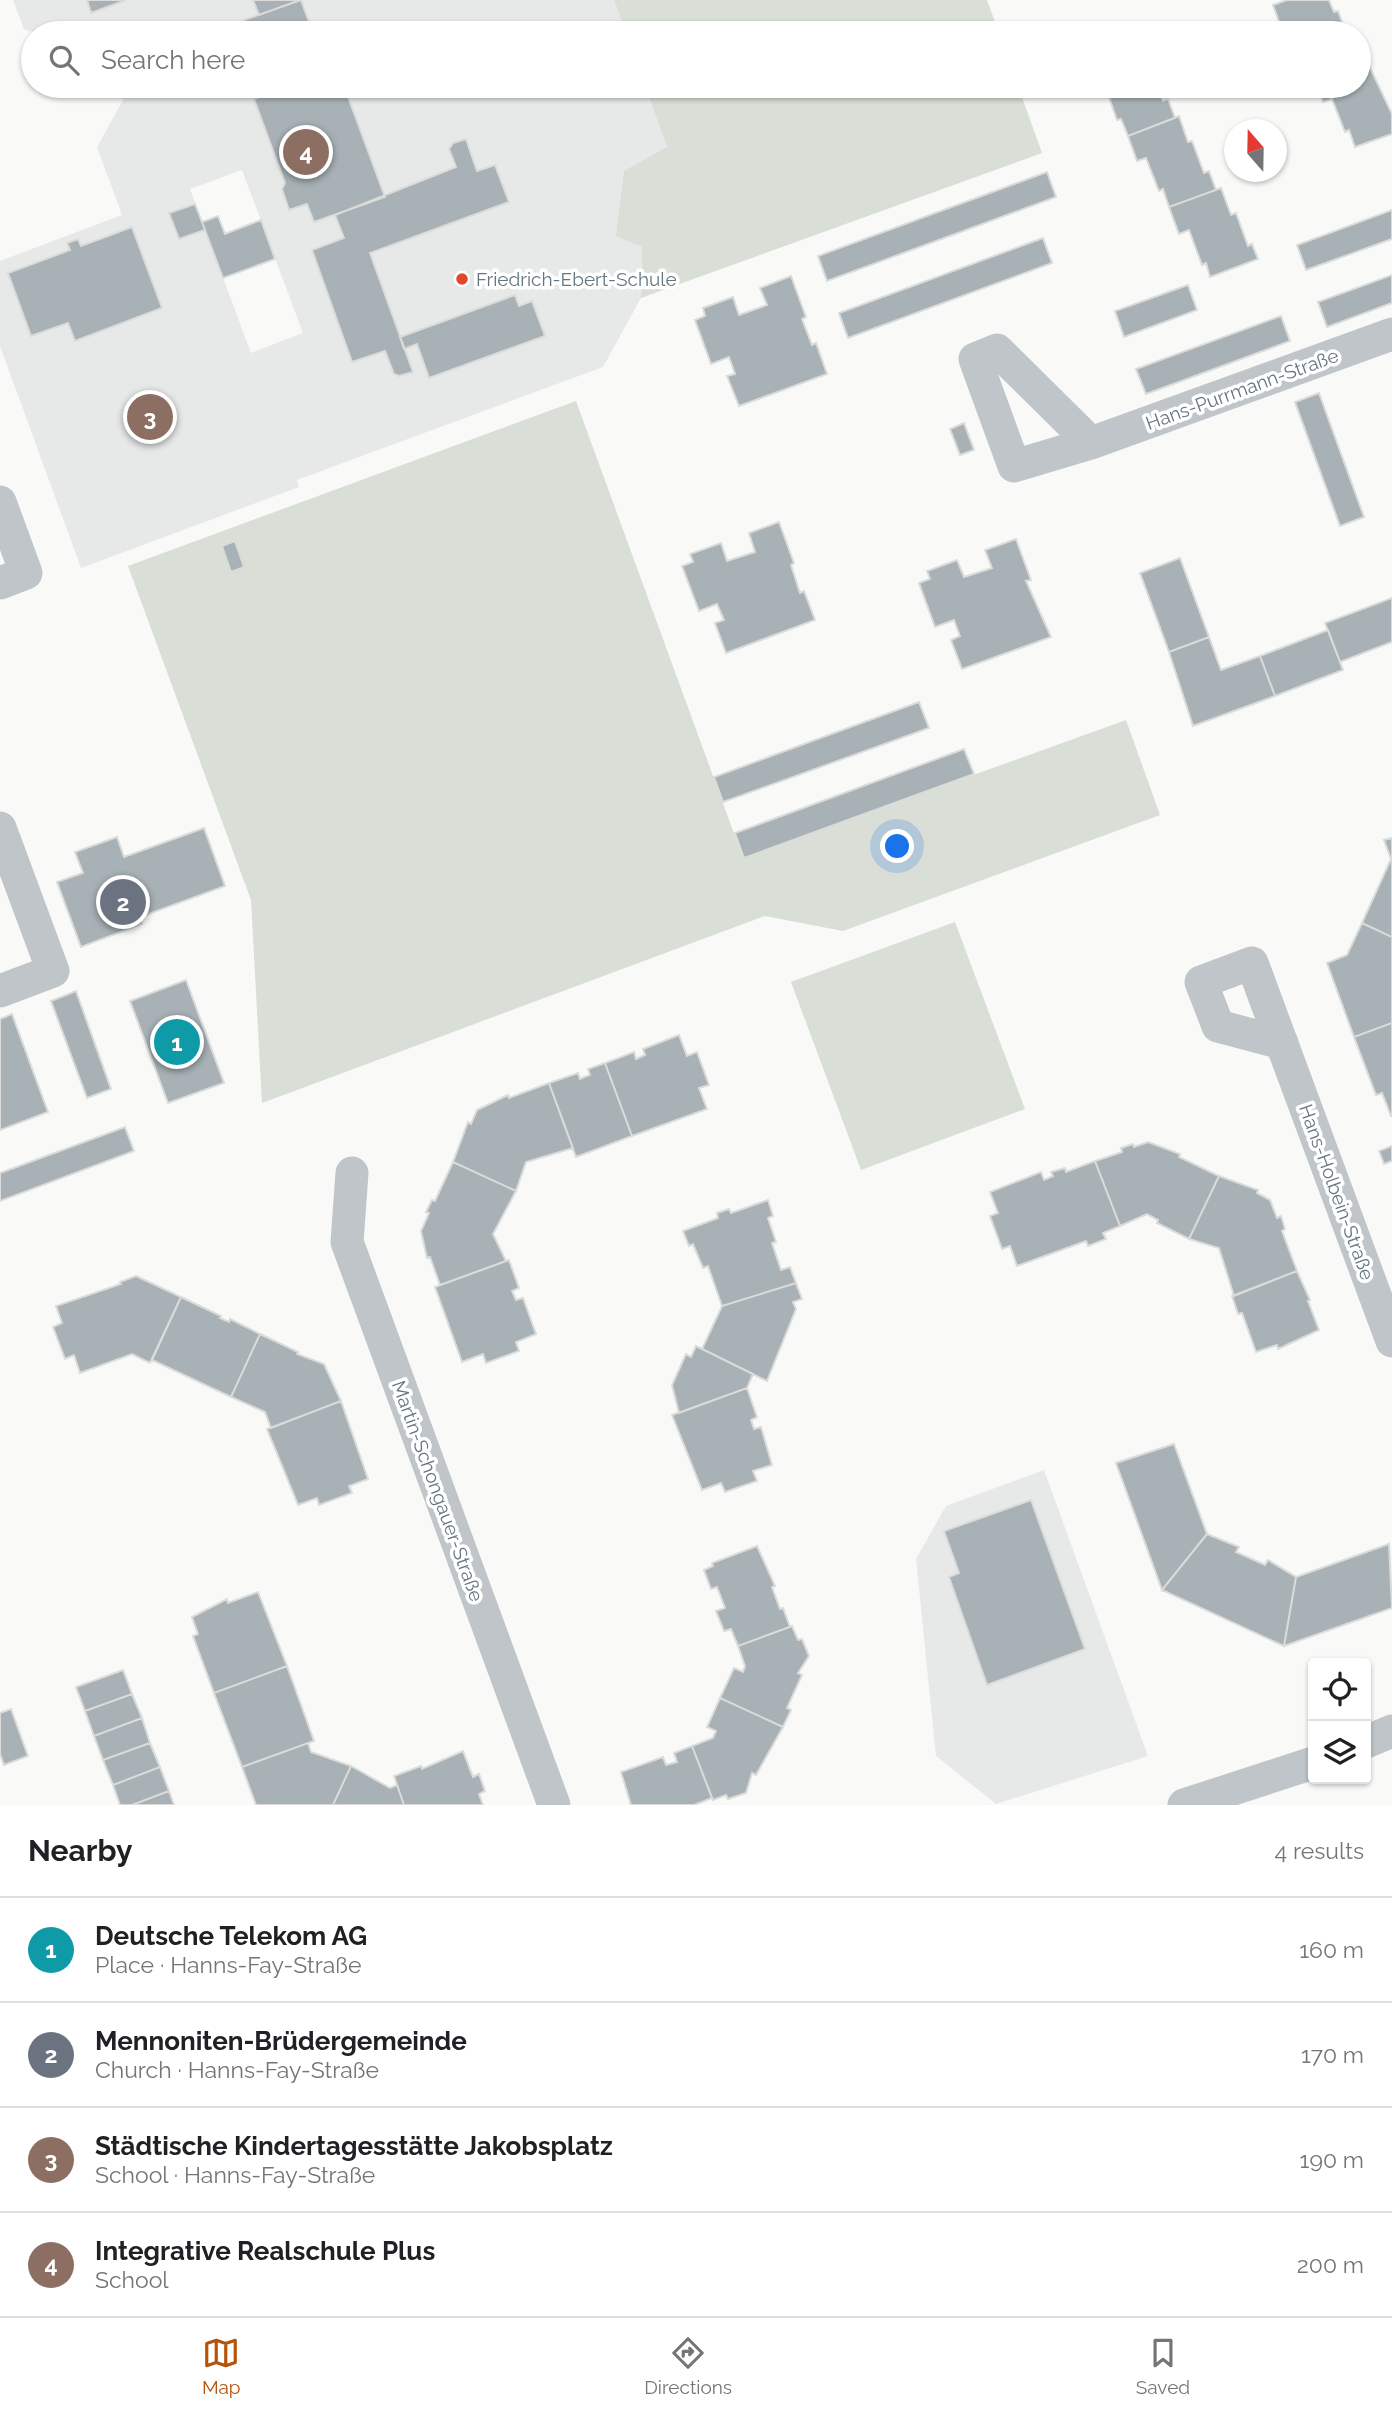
<!DOCTYPE html>
<meta charset="utf-8">
<style>
body{margin:0;font-family:Raleway,sans-serif;background:#f2f2f2;color:#202124}
.controls{position:absolute;right:21px;bottom:21px;display:grid;overflow:hidden;border-radius:7px;box-shadow:0 2px 5px #0004}
.controls button{width:63px;height:63px;display:grid;place-items:center;padding:0;border:0;border-bottom:2px solid #e0e0e0;background:#fff;color:#202124;font:35px sans-serif}
.compass{position:absolute;left:1224px;top:119px;width:63px;height:63px;border-radius:50%;background:#fff;box-shadow:0 2px 5px #0004;rotate:340deg}
.you{position:absolute;left:898px;top:847px;width:24px;height:24px;margin:-18px;border:5px solid #fff;border-radius:50%;background:#1a73e8;box-shadow:0 0 0 10px #1a73e833}
.badge{display:grid;place-items:center;width:46px;height:46px;border-radius:50%;background:#b45309;color:#fff;font-size:23px;font-weight:700}
.pin{position:absolute;translate:-50% -50%;border:4px solid #fff;box-shadow:0 2px 7px #0006}
.list{margin:0;padding:0;list-style:none}
h2{display:flex;justify-content:space-between;align-items:center;height:91px;margin:0;padding:0 28px;font-size:30px}
h2 small{font-size:23px;font-weight:400;color:#757577}
.list li{display:grid;grid-template-columns:46px 1fr auto;gap:21px;align-items:center;box-sizing:border-box;height:105px;padding:0 28px;border-top:2px solid #e0e0e0}
.list b{display:block;font-size:26px;white-space:nowrap}
.list p{margin:0;font-size:23px;white-space:nowrap;color:#757577}
.list em{font-size:23px;font-style:normal;color:#757577}
.icon{flex:none;width:38px;height:38px;fill:none;stroke:currentColor;stroke-width:2;stroke-linecap:round;stroke-linejoin:round}
.map{position:relative;flex:none;width:1392px;height:1805px;overflow:hidden}
.search{position:absolute;background:#fff;box-shadow:0 2px 5px #0004;left:21px;right:21px;top:21px;height:77px;display:flex;align-items:center;gap:18px;box-sizing:border-box;padding:0 24px;border-radius:38px;color:#757577;font-size:26px}
.sheet{height:511px;background:#fff}
nav{display:flex;justify-content:space-around;align-items:center;box-sizing:border-box;height:98px;border-top:2px solid #e0e0e0;background:#fff;font-size:19px;color:#757577}
nav a{display:grid;justify-items:center;gap:4px}
nav .on{color:#b45309}
.map>svg:first-child{display:block}
.built{fill:#e7e9e8;fill-rule:evenodd}
.green{fill:#d9ded6}
.building{fill:#a7b1b6;stroke:#dbdbd9;stroke-width:2}
.lines{fill:none;stroke-linecap:round;stroke-linejoin:round}
.street{stroke:#c0c5c9;stroke-width:33}
.poi-dot{fill:#e2472e;stroke:#fff;stroke-width:2.5}
.labels{text-anchor:middle;stroke-width:7;stroke-linejoin:round;paint-order:stroke}
.poi-label{font-size:19px;fill:#647781;stroke:#fff;text-anchor:start}
.street-label{font-size:19px;fill:#647781;stroke:#fff}
</style>
<div class="map">
<svg width="1392" height="1805" viewBox="0 0 1392 1805">
<rect width="100%" height="100%" fill="#f9f9f7"/>
<path class="built" d="M 13,0 L 614,0 L 626,33 L 36,33 L 24,29 Z
M 118,86 L 645,86 L 667,147 L 642,247 L 641,298 L 603,367 L 297,480 L 299,487 L 81,568 L 0,346 L 0,261 L 122,215 L 97,147 L 123,100 ZM 242,170 L 303,333 L 251,353 L 190,189 Z
M 1044,1470 L 1148,1756 L 996,1804 L 936,1756 L 916,1559 L 946,1506 Z"/>
<path class="green" d="M 614,0 L 987,0 L 999,33 L 626,33 Z
M 645,86 L 1018,86 L 1042,153 L 641,298 L 642,247 L 616,236 L 624,171 L 667,147 Z
M 576,401 L 743,858 L 1126,720 L 1160,815 L 843,931 L 765,916 L 262,1103 L 251,900 L 128,566 Z
M 955,922 L 1025,1109 L 861,1170 L 791,982 Z"/>
<path class="building" d="M 87,0 L 126,0 L 91,13 Z
M 253,0 L 300,0 L 259,15 Z
M 301,0 L 313,33 L 249,33 L 244,20 Z
M 1287,0 L 1329,0 L 1334,12 L 1338,11 L 1346,33 L 1293,33 L 1291,27 L 1282,30 L 1273,5 Z
M 1365,57 L 1392,114 L 1392,134 L 1355,147 L 1349,130 L 1345,132 L 1332,99 L 1323,102 L 1317,86 L 1359,86 L 1359,60 Z
M 268,86 L 344,86 L 385,197 L 314,222 L 307,204 L 289,210 L 282,189 L 285,183 L 254,99 L 271,93 Z
M 1094,86 L 1157,86 L 1163,101 L 1168,99 L 1175,118 L 1128,136 L 1121,119 L 1117,120 L 1105,86 L 1096,89 Z
M 1179,116 L 1188,142 L 1192,141 L 1204,173 L 1209,171 L 1216,190 L 1169,207 L 1163,189 L 1159,191 L 1146,158 L 1137,161 L 1128,136 Z
M 466,139 L 477,171 L 495,165 L 509,202 L 370,253 L 413,372 L 399,376 L 394,374 L 385,351 L 352,362 L 312,250 L 344,238 L 335,215 L 456,167 L 449,149 L 453,143 Z
M 1047,172 L 1056,197 L 827,281 L 818,256 Z
M 1221,188 L 1231,215 L 1236,213 L 1248,246 L 1252,244 L 1258,259 L 1210,277 L 1206,263 L 1202,265 L 1189,230 L 1179,234 L 1169,207 Z
M 195,204 L 205,230 L 179,239 L 169,213 Z
M 1392,210 L 1392,239 L 1306,270 L 1297,245 Z
M 218,216 L 225,234 L 261,220 L 275,259 L 223,278 L 202,222 Z
M 132,227 L 162,308 L 75,341 L 68,323 L 31,336 L 8,273 L 70,250 L 67,243 L 78,239 L 81,246 Z
M 1043,238 L 1052,263 L 848,338 L 839,313 Z
M 1392,275 L 1392,303 L 1327,327 L 1318,302 Z
M 791,276 L 806,317 L 802,319 L 812,345 L 816,343 L 827,374 L 739,406 L 727,376 L 735,374 L 729,357 L 711,364 L 695,320 L 705,316 L 703,308 L 733,297 L 739,315 L 767,305 L 760,288 Z
M 1188,285 L 1197,310 L 1124,337 L 1115,311 Z
M 515,295 L 519,306 L 532,301 L 545,336 L 429,378 L 417,344 L 404,349 L 400,337 Z
M 1281,316 L 1290,341 L 1146,394 L 1136,369 Z
M 1319,393 L 1364,517 L 1340,526 L 1295,402 Z
M 964,423 L 974,450 L 960,455 L 950,429 Z
M 779,522 L 794,563 L 791,565 L 800,593 L 804,591 L 815,620 L 726,653 L 715,623 L 724,620 L 717,604 L 699,611 L 682,566 L 693,562 L 690,554 L 721,543 L 727,561 L 755,552 L 749,533 Z
M 1016,539 L 1031,580 L 1026,581 L 1051,637 L 962,669 L 951,640 L 960,636 L 954,620 L 935,627 L 919,583 L 930,579 L 927,571 L 957,560 L 964,577 L 992,568 L 985,550 Z
M 235,541 L 244,567 L 231,572 L 222,546 Z
M 1180,558 L 1209,637 L 1169,652 L 1140,573 Z
M 1392,598 L 1392,642 L 1340,662 L 1325,623 Z
M 1328,630 L 1343,670 L 1275,696 L 1260,656 Z
M 1209,637 L 1221,670 L 1260,656 L 1275,696 L 1193,726 L 1169,652 Z
M 919,702 L 929,728 L 723,802 L 714,777 Z
M 964,749 L 974,774 L 744,858 L 735,833 Z
M 204,828 L 225,886 L 140,917 L 142,924 L 81,947 L 57,882 L 83,873 L 75,852 L 117,837 L 124,857 Z
M 1392,838 L 1392,937 L 1362,923 L 1391,859 L 1384,840 Z
M 1362,923 L 1392,937 L 1392,1023 L 1354,1037 L 1327,963 L 1347,955 Z
M 186,980 L 224,1083 L 168,1103 L 130,1001 Z
M 76,991 L 111,1089 L 87,1098 L 51,1001 Z
M 12,1014 L 48,1112 L 0,1130 L 0,1019 Z
M 1392,1023 L 1392,1116 L 1391,1116 L 1382,1093 L 1376,1095 L 1354,1037 Z
M 679,1035 L 687,1056 L 697,1052 L 709,1085 L 699,1088 L 707,1109 L 632,1136 L 605,1063 L 634,1052 L 636,1059 L 645,1055 L 643,1049 Z
M 605,1063 L 632,1136 L 576,1157 L 549,1083 L 578,1073 L 580,1079 L 590,1075 L 588,1069 Z
M 549,1083 L 573,1148 L 526,1162 L 516,1191 L 453,1162 L 468,1122 L 471,1124 L 477,1110 L 508,1095 L 509,1098 Z
M 125,1127 L 134,1151 L 0,1201 L 0,1173 Z
M 1148,1142 L 1180,1154 L 1179,1157 L 1219,1176 L 1189,1239 L 1157,1223 L 1158,1220 L 1147,1214 L 1120,1226 L 1095,1161 L 1122,1152 L 1121,1148 L 1133,1144 L 1134,1147 Z
M 1392,1146 L 1392,1161 L 1384,1164 L 1379,1151 Z
M 1095,1161 L 1120,1226 L 1103,1233 L 1106,1239 L 1088,1246 L 1086,1241 L 1017,1266 L 1010,1246 L 1002,1249 L 990,1216 L 998,1213 L 990,1192 L 1041,1172 L 1044,1180 L 1053,1176 L 1051,1172 L 1065,1168 L 1066,1172 Z
M 453,1162 L 516,1191 L 493,1234 L 506,1261 L 440,1285 L 430,1257 L 427,1258 L 421,1231 L 429,1213 L 426,1212 L 432,1200 L 435,1201 Z
M 1219,1176 L 1258,1190 L 1257,1193 L 1270,1200 L 1277,1218 L 1281,1216 L 1285,1229 L 1282,1231 L 1297,1271 L 1234,1296 L 1219,1248 L 1189,1239 Z
M 768,1200 L 773,1216 L 768,1218 L 776,1242 L 772,1243 L 781,1270 L 790,1267 L 796,1283 L 722,1306 L 708,1266 L 703,1268 L 693,1244 L 689,1246 L 683,1231 L 718,1218 L 717,1213 L 729,1209 L 731,1213 Z
M 509,1260 L 519,1288 L 512,1291 L 516,1300 L 523,1298 L 536,1334 L 516,1342 L 519,1351 L 486,1363 L 483,1354 L 462,1362 L 435,1287 Z
M 1297,1271 L 1310,1300 L 1308,1301 L 1319,1330 L 1278,1349 L 1277,1345 L 1256,1352 L 1242,1313 L 1238,1314 L 1232,1296 Z
M 136,1276 L 181,1297 L 150,1363 L 132,1354 L 80,1373 L 74,1355 L 65,1359 L 53,1327 L 62,1323 L 56,1306 L 121,1284 L 120,1282 Z
M 796,1283 L 802,1299 L 793,1302 L 796,1309 L 767,1381 L 702,1349 L 722,1306 Z
M 181,1297 L 221,1316 L 220,1318 L 229,1322 L 230,1319 L 260,1334 L 231,1397 L 152,1360 Z
M 260,1334 L 298,1352 L 297,1354 L 324,1364 L 341,1401 L 271,1428 L 265,1412 L 231,1397 Z
M 696,1346 L 753,1374 L 747,1388 L 679,1413 L 672,1385 L 686,1354 L 691,1357 Z
M 747,1388 L 757,1417 L 751,1420 L 754,1429 L 761,1427 L 772,1465 L 753,1471 L 757,1481 L 725,1492 L 721,1483 L 702,1490 L 672,1415 Z
M 341,1401 L 368,1479 L 349,1486 L 352,1493 L 319,1505 L 317,1498 L 298,1505 L 267,1429 Z
M 1174,1444 L 1207,1534 L 1162,1590 L 1116,1463 Z
M 1031,1500 L 1085,1649 L 987,1685 L 949,1577 L 959,1573 L 944,1531 Z
M 1207,1534 L 1239,1547 L 1236,1552 L 1265,1565 L 1268,1560 L 1296,1577 L 1284,1646 L 1162,1590 Z
M 1389,1544 L 1392,1608 L 1284,1646 L 1296,1577 Z
M 757,1546 L 775,1586 L 772,1587 L 780,1609 L 783,1608 L 790,1627 L 738,1646 L 731,1629 L 724,1631 L 716,1611 L 725,1608 L 717,1587 L 711,1589 L 704,1570 L 713,1566 L 712,1563 Z
M 258,1592 L 287,1666 L 214,1693 L 193,1636 L 198,1634 L 192,1617 L 227,1599 L 228,1603 Z
M 792,1626 L 798,1640 L 802,1639 L 809,1656 L 798,1673 L 802,1675 L 787,1708 L 791,1710 L 783,1727 L 720,1698 L 734,1668 L 743,1672 L 745,1666 L 738,1646 Z
M 287,1666 L 314,1741 L 242,1767 L 214,1693 Z
M 123,1670 L 132,1694 L 85,1711 L 76,1687 Z
M 132,1694 L 142,1718 L 94,1736 L 85,1711 Z
M 720,1698 L 783,1727 L 756,1775 L 752,1773 L 746,1793 L 728,1799 L 726,1795 L 713,1800 L 692,1746 L 713,1738 L 716,1731 L 707,1727 Z
M 11,1709 L 28,1756 L 4,1765 L 0,1754 L 0,1713 Z
M 142,1718 L 150,1743 L 103,1760 L 94,1736 Z
M 150,1743 L 160,1767 L 113,1785 L 103,1760 Z
M 308,1743 L 311,1752 L 351,1766 L 333,1805 L 256,1805 L 242,1767 Z
M 692,1746 L 712,1798 L 694,1805 L 631,1805 L 621,1772 L 663,1757 L 666,1765 L 677,1762 L 674,1753 Z
M 463,1751 L 473,1777 L 479,1774 L 485,1791 L 479,1794 L 483,1805 L 404,1805 L 394,1776 L 421,1766 L 422,1769 Z
M 351,1766 L 390,1788 L 397,1785 L 404,1805 L 333,1805 Z
M 160,1767 L 169,1791 L 132,1805 L 120,1805 L 113,1785 Z
M 169,1791 L 174,1805 L 132,1805 Z"/>
<g class="lines">
<path class="street" d="M 1091,443 L 997,350 L 975,359 L 1014,466 L 1091,443 L 1392,334
M 0,502 L 26,573 L 0,583
M 0,828 L 53,971 L 0,991
M 1282,1043 L 1218,1026 L 1201,982 L 1252,963 L 1392,1341
M 352,1173 L 347,1242 L 554,1805
M 1366,1742 L 1392,1731
M 1184,1805 L 1313,1763"/>
</g>
<circle class="poi-dot" cx="462" cy="279" r="7"/>
<g class="labels">
<g class="poi-label">
<text x="476" y="286">Friedrich-Ebert-Schule</text>
</g>
<g class="street-label">
<text transform="translate(1242 389) rotate(-20)" y="7">Hans-Purrmann-Straße</text>
<text transform="translate(1337 1192) rotate(70)" y="7">Hans-Holbein-Straße</text>
<text transform="translate(438 1491) rotate(70)" y="7">Martin-Schongauer-Straße</text>
</g>
</g>
</svg>
<div class="controls">
<button><svg class="icon" aria-label="locate" viewBox="0 0 24 24"><circle cx="12" cy="12" r="6"/><path d="M12 2v4M12 18v4M2 12h4M18 12h4"/></svg></button>
<button><svg class="icon" aria-label="layers" viewBox="0 0 24 24"><path d="M12 4l9 5-9 5-9-5zM3 14l9 5 9-5"/></svg></button>
</div>
<svg class="compass" viewBox="-18 -18 36 36"><path d="M0-13l5 13h-10z" fill="#e53935"/><path d="M0 13l5-13h-10z" fill="#757577"/></svg>
<div class="you"></div>
<div class="pin badge" style="left:177px;top:1042px;background:#0f9aa8">1</div>
<div class="pin badge" style="left:123px;top:902px;background:#6b7280">2</div>
<div class="pin badge" style="left:150px;top:417px;background:#8d6e63">3</div>
<div class="pin badge" style="left:306px;top:152px;background:#8d6e63">4</div>
<div class="search"><svg class="icon" aria-label="search" viewBox="0 0 24 24"><circle cx="10" cy="10" r="6"/><path d="M15 15l6 6"/></svg>Search here</div>
</div>
<section class="sheet">
<h2>Nearby<small>4 results</small></h2>
<ul class="list">
<li><span class="badge" style="background:#0f9aa8">1</span><div><b>Deutsche Telekom AG</b><p>Place · Hanns-Fay-Straße</p></div><em>160 m</em></li>
<li><span class="badge" style="background:#6b7280">2</span><div><b>Mennoniten-Brüdergemeinde</b><p>Church · Hanns-Fay-Straße</p></div><em>170 m</em></li>
<li><span class="badge" style="background:#8d6e63">3</span><div><b>Städtische Kindertagesstätte Jakobsplatz</b><p>School · Hanns-Fay-Straße</p></div><em>190 m</em></li>
<li><span class="badge" style="background:#8d6e63">4</span><div><b>Integrative Realschule Plus</b><p>School</p></div><em>200 m</em></li>
</ul>
</section>
<nav>
<a class="on"><svg class="icon" aria-label="map" viewBox="0 0 24 24"><path d="M3 6l6-2 6 2 6-2v14l-6 2-6-2-6 2zM9 4v14M15 6v14"/></svg>Map</a>
<a><svg class="icon" aria-label="directions" viewBox="0 0 24 24"><path d="M12 3l9 9-9 9-9-9zM9 14v-3h6M13 9l2 2-2 2"/></svg>Directions</a>
<a><svg class="icon" aria-label="saved" viewBox="0 0 24 24"><path d="M7 4h10v16l-5-4-5 4z"/></svg>Saved</a>
</nav>
